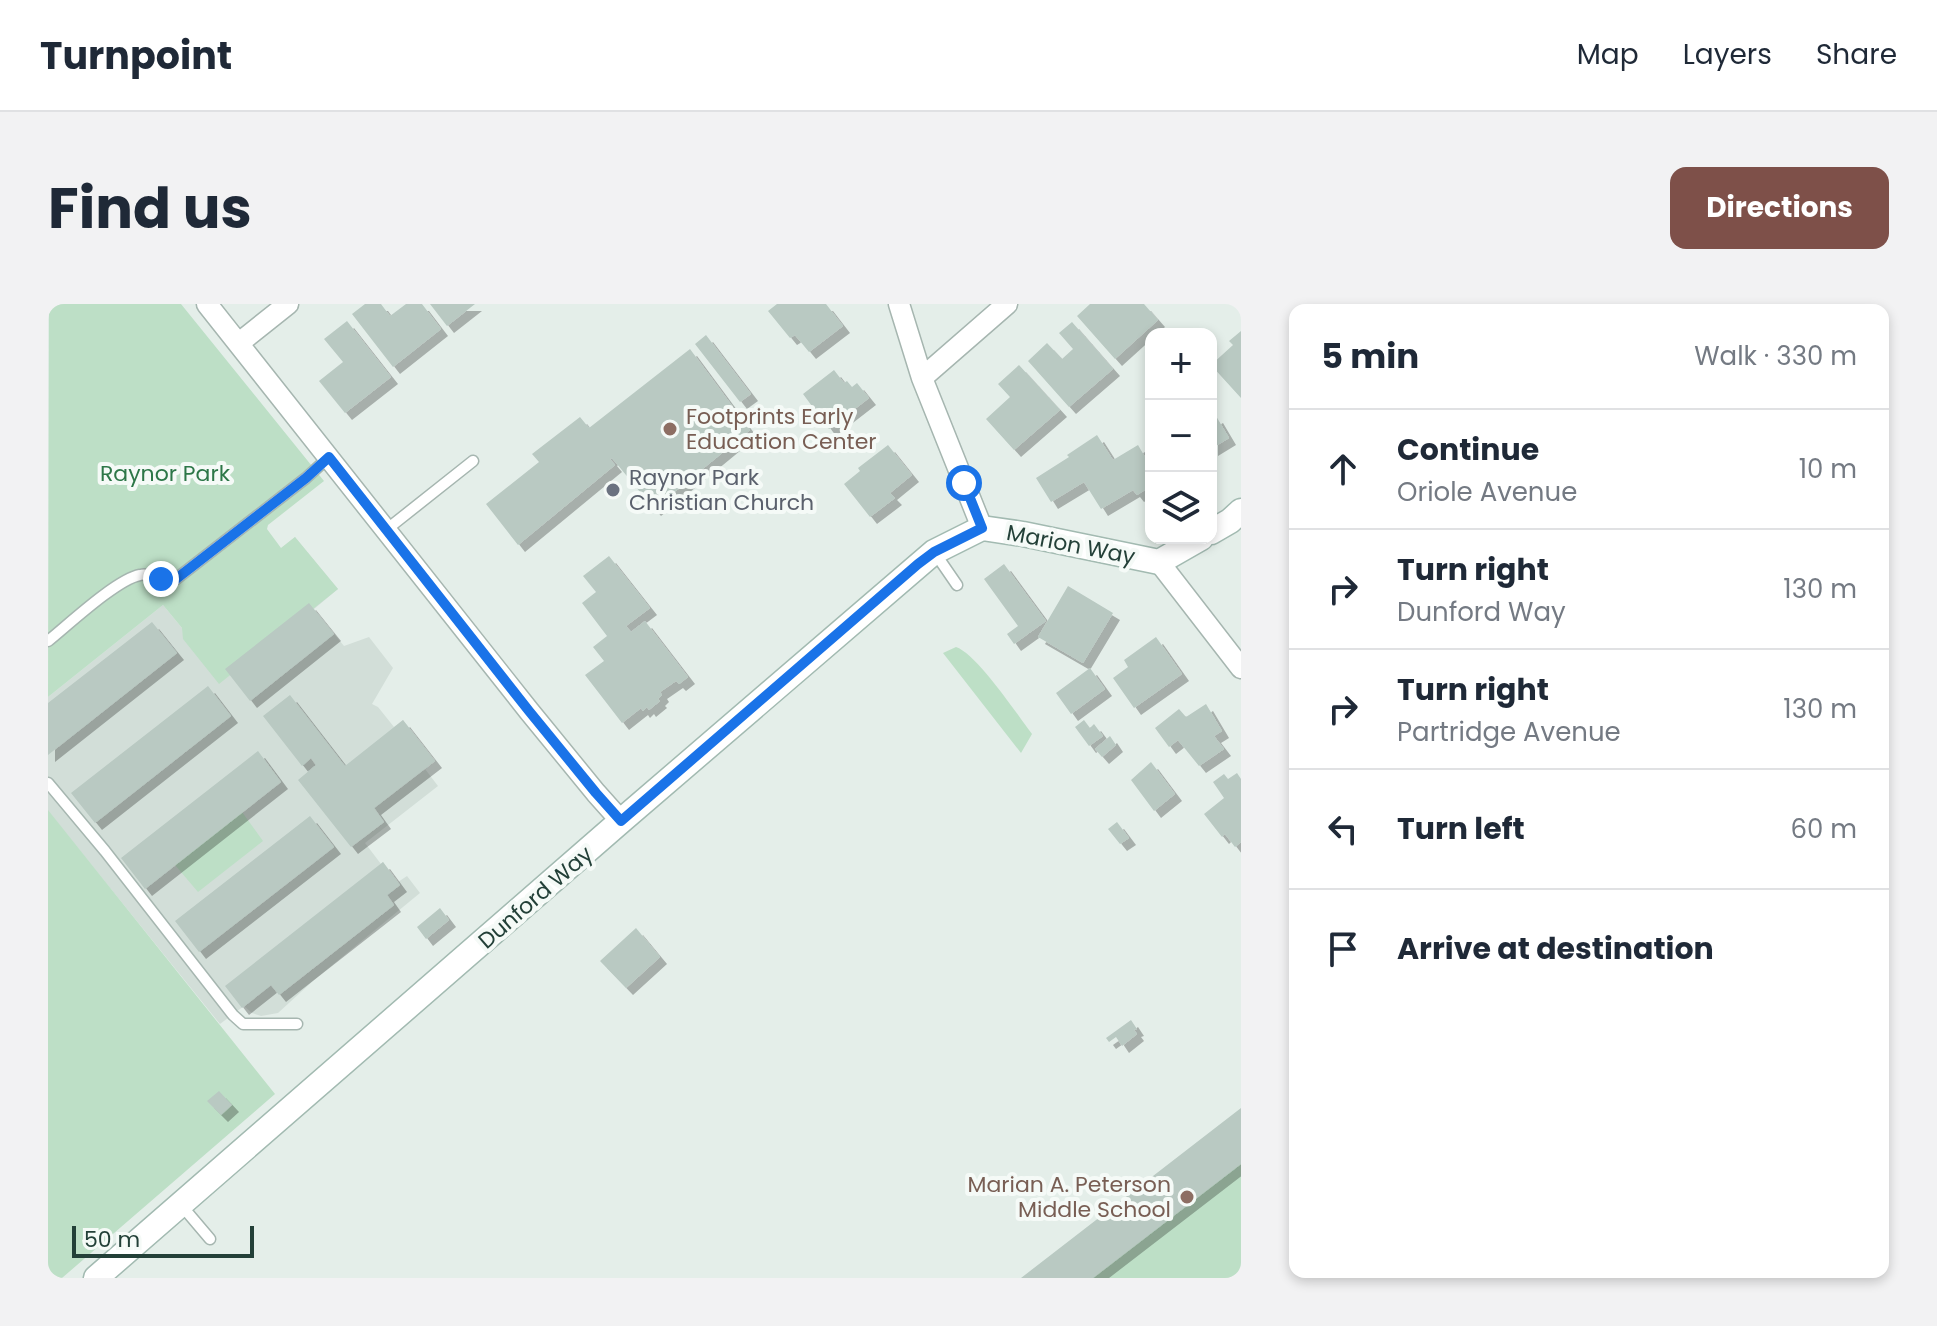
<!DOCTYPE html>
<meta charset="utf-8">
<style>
body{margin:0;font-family:Poppins,sans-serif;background:#f2f2f3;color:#1f2937}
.controls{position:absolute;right:24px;top:24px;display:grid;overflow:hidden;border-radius:16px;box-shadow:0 4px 12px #0003}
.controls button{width:72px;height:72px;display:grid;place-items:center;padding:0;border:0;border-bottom:2px solid #e0e1e3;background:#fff;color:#1f2937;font:40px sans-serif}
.scale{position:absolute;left:24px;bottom:20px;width:182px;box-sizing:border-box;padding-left:8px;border:4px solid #234038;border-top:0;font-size:22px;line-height:28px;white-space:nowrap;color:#234038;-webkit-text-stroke:6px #f5faf7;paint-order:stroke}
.stop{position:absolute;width:24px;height:24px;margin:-18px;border:6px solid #1a73e8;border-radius:50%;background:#fff}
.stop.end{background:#1a73e8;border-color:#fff;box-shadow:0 2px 8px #0008}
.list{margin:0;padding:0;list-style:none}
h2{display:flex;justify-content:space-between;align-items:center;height:104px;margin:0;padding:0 32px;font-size:34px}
h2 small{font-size:26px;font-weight:400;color:#747a83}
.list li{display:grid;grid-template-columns:52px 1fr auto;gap:24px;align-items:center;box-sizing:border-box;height:120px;padding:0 32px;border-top:2px solid #e0e1e3}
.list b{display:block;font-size:30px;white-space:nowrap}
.list p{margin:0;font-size:26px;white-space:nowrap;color:#747a83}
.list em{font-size:26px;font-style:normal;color:#747a83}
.icon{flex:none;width:44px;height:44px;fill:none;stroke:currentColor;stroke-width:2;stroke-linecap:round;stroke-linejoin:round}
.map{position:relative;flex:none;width:1193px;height:974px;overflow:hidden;border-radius:16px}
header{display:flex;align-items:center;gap:48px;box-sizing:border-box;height:112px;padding:0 40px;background:#fff;border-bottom:2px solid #e0e1e3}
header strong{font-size:38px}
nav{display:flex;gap:44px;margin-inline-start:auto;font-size:28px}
.intro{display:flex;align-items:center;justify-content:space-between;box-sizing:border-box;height:192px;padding:0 48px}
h1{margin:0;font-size:56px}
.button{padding:20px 36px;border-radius:16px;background:#7e5049;color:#fff;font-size:28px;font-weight:700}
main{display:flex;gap:48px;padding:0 48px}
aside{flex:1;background:#fff;border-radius:16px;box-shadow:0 4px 12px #0003}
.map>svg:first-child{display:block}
.built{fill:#d2ded8}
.green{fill:#bddfc6}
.building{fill:#b9c9c2;filter:url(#shadow)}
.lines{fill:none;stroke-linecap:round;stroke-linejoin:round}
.lane-casing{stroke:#a6b6b0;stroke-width:13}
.street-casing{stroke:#a6b6b0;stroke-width:23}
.secondary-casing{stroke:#a2bab1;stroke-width:27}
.lane{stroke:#fff;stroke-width:10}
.street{stroke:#fff;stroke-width:20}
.secondary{stroke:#fff;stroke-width:24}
.route{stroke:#1a73e8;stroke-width:10}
.education-dot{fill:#8d6e63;stroke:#f5faf7;stroke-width:3}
.worship-dot{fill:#6b7280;stroke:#f5faf7;stroke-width:3}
.labels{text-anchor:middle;stroke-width:8;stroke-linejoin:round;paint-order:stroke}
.education-label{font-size:22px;fill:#785e54;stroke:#f5faf7;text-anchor:start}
.park-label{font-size:22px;fill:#2d7748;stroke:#f5faf7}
.worship-label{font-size:22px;fill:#5b616d;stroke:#f5faf7;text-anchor:start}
.street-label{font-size:22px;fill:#234038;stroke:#f5faf7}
</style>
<header>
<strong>Turnpoint</strong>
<nav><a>Map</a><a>Layers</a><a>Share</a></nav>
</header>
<div class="intro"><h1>Find us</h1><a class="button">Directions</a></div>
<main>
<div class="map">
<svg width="1193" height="974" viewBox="0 0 1193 974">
<defs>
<filter id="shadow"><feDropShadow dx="7" dy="7" stdDeviation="0" flood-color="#0004"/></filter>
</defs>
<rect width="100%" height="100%" fill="#e4eee9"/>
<path class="built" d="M 247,233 L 290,285 L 266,305 L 296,342 L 321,333 L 345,364 L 324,400 L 330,403 L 346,423 L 355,416 L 387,457 L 377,465 L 390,482 L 317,539 L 333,560 L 335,558 L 350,578 L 359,572 L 372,589 L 265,677 L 230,709 L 213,712 L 204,709 L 196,702 L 172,720 L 0,507 L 0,393 L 115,301 L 134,324 Z"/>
<path class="green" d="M 1,0 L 133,0 L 276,177 L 220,221 L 219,225 L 233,244 L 247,233 L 290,285 L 171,380 L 135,335 L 134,324 L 115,301 L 0,393 Z
M 908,343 C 929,350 968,409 984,430 L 973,449 L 895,349 Z
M 0,506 L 227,790 L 14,974 L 0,974 Z
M 194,508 L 215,537 L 150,588 L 127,561 Z
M 1193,813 L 1193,974 L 980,974 Z"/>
<path class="building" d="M 317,0 L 333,0 L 342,12 L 358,0 L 374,0 L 393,25 L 345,63 L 304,10 Z
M 382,0 L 427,0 L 399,22 Z
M 729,0 L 778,0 L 795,22 L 761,48 L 747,31 L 742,34 L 720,7 Z
M 1042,0 L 1096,0 L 1110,16 L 1067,55 L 1029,12 Z
M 299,17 L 343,73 L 297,109 L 271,77 L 295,58 L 276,35 Z
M 1024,18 L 1065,65 L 1021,103 L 980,57 L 999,39 L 1014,55 L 1025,45 L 1011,29 Z
M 1193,27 L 1193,94 L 1163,61 L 1185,41 L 1181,37 Z
M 658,31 L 703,90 L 692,98 L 647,40 Z
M 642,45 L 702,126 L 606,205 L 564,154 L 562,155 L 567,161 L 470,241 L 438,200 L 491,158 L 484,150 L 532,113 L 541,124 Z
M 971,61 L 1012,106 L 966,146 L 938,115 L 962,93 L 950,80 Z
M 786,66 L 796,79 L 799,77 L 804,83 L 809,79 L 821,94 L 781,125 L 755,90 Z
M 1168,112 L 1181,134 L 1163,145 L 1163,115 Z
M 1049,131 L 1065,156 L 1090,141 L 1103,163 L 1103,189 L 1100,184 L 1089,191 L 1085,186 L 1053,205 L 1036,178 L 1003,198 L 988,174 L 1021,153 L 1019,151 Z
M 840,141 L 864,171 L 842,189 L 847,194 L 822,213 L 796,180 L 812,167 L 810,164 Z
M 561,252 L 602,304 L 578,322 L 583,328 L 597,317 L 640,373 L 631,380 L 628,377 L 612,388 L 614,391 L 610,395 L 612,397 L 601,406 L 599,403 L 595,407 L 593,404 L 574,419 L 537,371 L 556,357 L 545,343 L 559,332 L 534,299 L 548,288 L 535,272 Z
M 956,260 L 998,317 L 966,340 L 959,330 L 970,322 L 936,275 Z
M 1020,282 L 1065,309 L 1035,359 L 990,333 Z
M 261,299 L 286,330 L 202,397 L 177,365 Z
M 104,318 L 129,349 L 0,451 L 0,399 Z
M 1108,333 L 1134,370 L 1086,404 L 1065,374 L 1080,363 L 1076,356 Z
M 1042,364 L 1057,385 L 1023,410 L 1008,389 Z
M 160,382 L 183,412 L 47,519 L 23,489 Z
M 242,391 L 297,462 L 355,416 L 387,457 L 326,504 L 336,518 L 303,543 L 250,476 L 268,461 L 263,454 L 254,462 L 215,412 Z
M 1158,400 L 1174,427 L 1166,432 L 1176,445 L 1151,462 L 1130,436 L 1121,443 L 1107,424 L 1131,405 L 1138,413 Z
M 1036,416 L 1042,424 L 1046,420 L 1055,432 L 1041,442 L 1027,423 Z
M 1062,432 L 1068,441 L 1054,453 L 1047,445 Z
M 210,447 L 233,478 L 97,585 L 73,554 Z
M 1103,458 L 1127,490 L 1106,507 L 1083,476 Z
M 1189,469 L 1193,475 L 1193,538 L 1187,543 L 1177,530 L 1174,533 L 1156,510 L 1176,494 L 1165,478 L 1176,470 L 1180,475 Z
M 262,512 L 286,543 L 151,648 L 127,617 Z
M 1069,518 L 1081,534 L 1072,540 L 1060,525 Z
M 335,558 L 352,581 L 339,591 L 346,601 L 231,691 L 223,681 L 194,704 L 177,682 Z
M 392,604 L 401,616 L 378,635 L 369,623 Z
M 588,624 L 612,653 L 578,684 L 552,657 Z
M 1083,716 L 1089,725 L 1086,726 L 1089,730 L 1074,742 L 1068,733 L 1061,738 L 1058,734 Z
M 171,787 L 184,801 L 173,811 L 159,797 Z
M 1193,804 L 1193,860 L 1045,974 L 973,974 Z"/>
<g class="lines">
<defs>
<path id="lane" d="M 338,226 L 425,157
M 887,249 L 909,281
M 0,337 C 20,321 69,275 92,271 C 105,268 114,279 128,275 L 258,174 L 281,153
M 0,479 L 57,547 L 185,711 L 195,720 L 249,720
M 134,902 L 162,935"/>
<path id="street" d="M 159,0 L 481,407 L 548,489 L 573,517
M 851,0 L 874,74 L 934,224
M 191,39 L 240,0
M 874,74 L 959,0
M 1111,258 L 1193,364"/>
<path id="secondary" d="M 1163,228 L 1182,217 L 1193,207
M 48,974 L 573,517 L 886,248 L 934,224 L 975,230 L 1111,258 L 1153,234"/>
</defs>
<use href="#lane" class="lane-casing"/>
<use href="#street" class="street-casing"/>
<use href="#secondary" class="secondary-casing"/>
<use href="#lane" class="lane"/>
<use href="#street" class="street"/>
<use href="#secondary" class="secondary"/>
</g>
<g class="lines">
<path class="route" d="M 113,275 L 121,277 L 128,275 L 258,174 L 281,153 L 481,407 L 548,489 L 573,517 L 870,260 L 886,248 L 934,224 L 916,179"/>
</g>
<g class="education-dot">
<circle cx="622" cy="125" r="8"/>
<circle cx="1139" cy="893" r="8"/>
</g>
<circle class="worship-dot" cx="565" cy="186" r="8"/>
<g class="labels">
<g class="education-label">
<text x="638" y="120">Footprints Early<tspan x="638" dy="25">Education Center</tspan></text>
<text x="1123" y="888" text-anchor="end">Marian A. Peterson<tspan x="1123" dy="25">Middle School</tspan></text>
</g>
<g class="park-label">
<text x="117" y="177">Raynor Park</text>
</g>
<g class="worship-label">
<text x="581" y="181">Raynor Park<tspan x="581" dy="25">Christian Church</tspan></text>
</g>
<g class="street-label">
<text transform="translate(1023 240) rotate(11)" y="8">Marion Way</text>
<text transform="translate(487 593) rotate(-41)" y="8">Dunford Way</text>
</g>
</g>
</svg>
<div class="controls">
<button>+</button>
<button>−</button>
<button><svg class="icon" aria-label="layers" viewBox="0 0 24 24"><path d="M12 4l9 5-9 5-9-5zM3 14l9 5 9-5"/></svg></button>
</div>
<div class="scale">50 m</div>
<div class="stop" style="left:916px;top:179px"></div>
<div class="stop end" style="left:113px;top:275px"></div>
</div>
<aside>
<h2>5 min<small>Walk · 330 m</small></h2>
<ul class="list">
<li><svg class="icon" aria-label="ahead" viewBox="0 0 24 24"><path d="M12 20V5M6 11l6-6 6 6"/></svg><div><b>Continue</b><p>Oriole Avenue</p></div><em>10 m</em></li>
<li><svg class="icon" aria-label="right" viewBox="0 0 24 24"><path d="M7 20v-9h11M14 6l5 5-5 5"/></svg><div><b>Turn right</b><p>Dunford Way</p></div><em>130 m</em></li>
<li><svg class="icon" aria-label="right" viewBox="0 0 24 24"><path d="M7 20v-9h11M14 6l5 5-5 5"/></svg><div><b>Turn right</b><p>Partridge Avenue</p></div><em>130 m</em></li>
<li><svg class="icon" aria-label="left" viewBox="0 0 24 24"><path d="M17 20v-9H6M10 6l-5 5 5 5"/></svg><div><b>Turn left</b></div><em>60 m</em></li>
<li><svg class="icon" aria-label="arrive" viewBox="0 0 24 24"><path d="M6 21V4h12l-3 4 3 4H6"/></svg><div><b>Arrive at destination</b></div></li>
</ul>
</aside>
</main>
